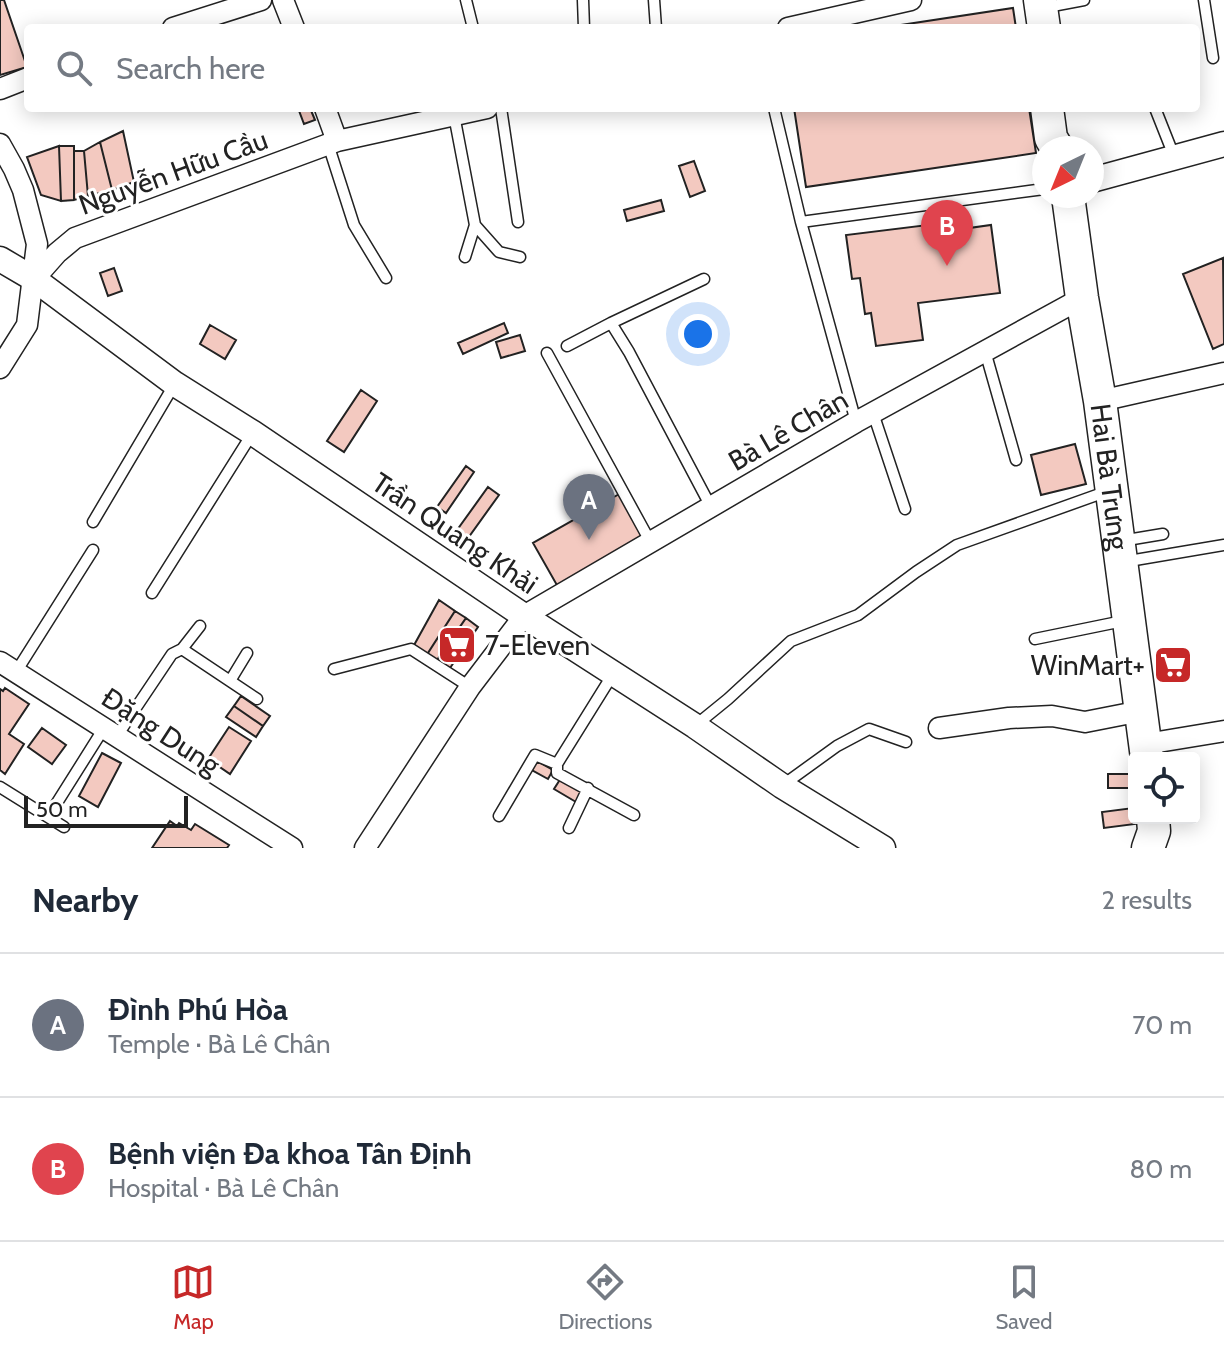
<!DOCTYPE html>
<meta charset="utf-8">
<style>
body{margin:0;font-family:Cabin,sans-serif;background:#f2f2f3;color:#1f2937}
.controls{position:absolute;right:24px;bottom:24px;display:grid;overflow:hidden;border-radius:8px;box-shadow:0 4px 20px #0003}
.controls button{width:72px;height:72px;display:grid;place-items:center;padding:0;border:0;border-bottom:2px solid #e0e1e3;background:#fff;color:#1f2937;font:40px sans-serif}
.compass{position:absolute;left:1032px;top:136px;width:72px;height:72px;border-radius:50%;background:#fff;box-shadow:0 4px 20px #0003;rotate:223deg}
.scale{position:absolute;left:24px;bottom:20px;width:164px;box-sizing:border-box;padding-left:8px;border:4px solid #222;border-top:0;font-size:22px;line-height:28px;white-space:nowrap;color:#222;-webkit-text-stroke:6px #fff;paint-order:stroke}
.you{position:absolute;left:698px;top:334px;width:28px;height:28px;margin:-20px;border:6px solid #fff;border-radius:50%;background:#1a73e8;box-shadow:0 0 0 12px #1a73e833}
.badge{display:grid;place-items:center;width:52px;height:52px;border-radius:50%;background:#c62828;color:#fff;font-size:26px;font-weight:700}
.pin{position:absolute;translate:-50% -66px;filter:drop-shadow(0 2px 4px #0008)}
.pin::after{content:'';position:absolute;top:42px;width:28px;height:24px;background:inherit;clip-path:polygon(0 0,100% 0,50% 100%)}
.list{margin:0;padding:0;list-style:none}
h2{display:flex;justify-content:space-between;align-items:center;height:104px;margin:0;padding:0 32px;font-size:34px}
h2 small{font-size:26px;font-weight:400;color:#747a83}
.list li{display:grid;grid-template-columns:52px 1fr auto;gap:24px;align-items:center;box-sizing:border-box;height:144px;padding:0 32px;border-top:2px solid #e0e1e3}
.list b{display:block;font-size:30px;white-space:nowrap}
.list p{margin:0;font-size:26px;white-space:nowrap;color:#747a83}
.list em{font-size:26px;font-style:normal;color:#747a83}
.icon{flex:none;width:44px;height:44px;fill:none;stroke:currentColor;stroke-width:2;stroke-linecap:round;stroke-linejoin:round}
.map{position:relative;flex:none;width:1224px;height:848px;overflow:hidden}
.search{position:absolute;background:#fff;box-shadow:0 4px 20px #0003;left:24px;right:24px;top:24px;height:88px;display:flex;align-items:center;gap:20px;box-sizing:border-box;padding:0 28px;border-radius:8px;color:#747a83;font-size:30px}
.sheet{height:392px;background:#fff}
nav{display:flex;justify-content:space-around;align-items:center;box-sizing:border-box;height:112px;border-top:2px solid #e0e1e3;background:#fff;font-size:22px;color:#747a83}
nav a{display:grid;justify-items:center;gap:4px}
nav .on{color:#c62828}
.map>svg:first-child{display:block}
.building{fill:#f3c9c0;stroke:#222;stroke-width:2}
.lines{fill:none;stroke-linecap:round;stroke-linejoin:round}
.service-casing{stroke:#222;stroke-width:13}
.minor-casing{stroke:#222;stroke-width:23}
.tertiary-casing{stroke:#222;stroke-width:27}
.primary-casing{stroke:#222;stroke-width:35}
.service{stroke:#fff;stroke-width:10}
.minor{stroke:#fff;stroke-width:20}
.tertiary{stroke:#fff;stroke-width:24}
.primary{stroke:#fff;stroke-width:32}
.labels{text-anchor:middle;stroke-width:6;stroke-linejoin:round;paint-order:stroke}
.street-label{font-size:28px;fill:#222;stroke:#fff}
.poi-label{font-size:28px;fill:#222;stroke:#fff;text-anchor:start}
</style>
<div class="map">
<svg width="1224" height="848" viewBox="0 0 1224 848">
<rect width="100%" height="100%" fill="#fff"/>
<path class="building" d="M 0,0 L 4,0 L 27,67 L 0,75 Z
M 1013,8 L 1016,28 L 881,28 Z
M 298,108 L 310,108 L 315,120 L 304,124 Z
M 794,108 L 1029,108 L 1036,153 L 806,187 Z
M 123,131 L 134,182 L 112,190 L 100,142 Z
M 100,142 L 112,190 L 88,196 L 84,151 Z
M 59,146 L 61,201 L 41,195 L 27,157 Z
M 59,146 L 74,146 L 74,200 L 61,201 Z
M 74,151 L 84,151 L 88,196 L 74,200 Z
M 694,161 L 705,191 L 690,197 L 679,166 Z
M 661,200 L 664,211 L 627,221 L 624,210 Z
M 968,220 L 969,228 L 991,225 L 1000,293 L 918,303 L 923,340 L 876,346 L 871,313 L 865,314 L 860,278 L 852,279 L 846,235 Z
M 1223,258 L 1224,344 L 1213,349 L 1183,274 Z
M 114,268 L 122,291 L 108,296 L 100,273 Z
M 504,323 L 508,333 L 463,354 L 458,343 Z
M 210,325 L 236,340 L 225,359 L 200,344 Z
M 520,335 L 525,351 L 501,358 L 496,342 Z
M 361,390 L 377,401 L 344,452 L 327,441 Z
M 1075,444 L 1086,484 L 1041,495 L 1031,455 Z
M 466,466 L 474,472 L 446,513 L 437,507 Z
M 488,487 L 499,495 L 463,545 L 452,537 Z
M 621,493 L 646,537 L 558,587 L 533,543 Z
M 439,600 L 455,611 L 426,656 L 413,647 Z
M 455,611 L 466,618 L 435,663 L 426,656 Z
M 466,618 L 478,627 L 448,671 L 435,663 Z
M 5,688 L 29,704 L 9,734 L 24,744 L 5,774 L 0,770 L 0,689 L 3,691 Z
M 241,696 L 270,716 L 263,726 L 234,706 Z
M 234,706 L 263,726 L 256,737 L 226,717 Z
M 229,727 L 251,741 L 230,774 L 208,759 Z
M 42,728 L 66,745 L 52,764 L 28,747 Z
M 102,753 L 121,763 L 98,807 L 79,796 Z
M 535,760 L 553,770 L 548,779 L 530,769 Z
M 1108,774 L 1134,774 L 1134,788 L 1108,788 Z
M 561,778 L 583,790 L 576,802 L 554,789 Z
M 1133,808 L 1135,824 L 1104,828 L 1102,812 Z
M 170,821 L 177,826 L 179,823 L 191,830 L 195,824 L 229,845 L 227,848 L 152,848 Z"/>
<g class="lines">
<defs>
<path id="service" d="M 466,0 L 473,28
M 583,0 L 584,28
M 654,0 L 656,28
M 1204,0 L 1213,58
M 1047,7 L 1084,0
M 501,108 L 518,222
M 774,108 L 801,222 L 856,422
M 1155,108 L 1174,156
M 454,115 L 475,225 L 465,257
M 328,144 L 354,225 L 386,278
M 801,222 L 1044,189
M 475,225 L 499,252 L 520,257
M 611,323 L 704,279
M 567,346 L 611,323 L 629,352 L 711,507
M 985,351 L 1016,460
M 547,353 L 651,543
M 873,413 L 905,509
M 93,522 L 174,385
M 1121,541 L 1163,534
M 1123,562 L 1224,545
M 152,593 L 252,434
M 1035,639 L 1123,621
M 182,649 L 257,699
M 334,669 L 411,649 L 470,687
M 16,672 L 93,550
M 230,681 L 247,653
M 696,725 L 728,699 L 791,641 L 858,615 L 916,572 L 957,545 L 1108,491
M 117,736 L 172,654 L 182,649 L 200,626
M 557,764 L 557,773 L 634,815
M 783,785 L 837,746 L 869,729 L 906,742
M 0,787 L 48,817 L 104,728
M 499,816 L 535,755 L 557,764 L 613,674
M 48,817 L 64,827
M 569,828 L 588,788"/>
<path id="minor" d="M 283,0 L 294,28
M 173,28 L 261,0
M 788,28 L 911,0
M 0,89 L 28,78
M 325,108 L 337,141
M 0,144 L 14,169 L 23,190 L 37,244 L 27,325 L 0,368
M 34,279 L 57,253 L 75,238 L 337,141 L 487,108
M 1100,401 L 1224,373
M 0,662 L 292,848
M 939,728 L 1009,718 L 1052,716 L 1085,722 L 1141,711
M 1146,744 L 1224,731
M 365,848 L 470,687 L 524,616 L 856,422 L 1082,298"/>
<path id="tertiary" d="M 1092,180 L 1224,144
M 0,259 L 34,279 L 175,384 L 253,433 L 524,616 L 695,726 L 782,786 L 883,848"/>
<g id="primary">
<path d="M 1040,0 L 1044,28"/>
<path d="M 1047,108 L 1051,138 L 1057,148"/>
<path id="s1" d="M 1068,196 L 1082,298 L 1100,401 L 1147,758"/>
<path d="M 1148,848 L 1154,831 L 1153,818"/>
</g>
</defs>
<use href="#service" class="service-casing"/>
<use href="#minor" class="minor-casing"/>
<use href="#tertiary" class="tertiary-casing"/>
<use href="#primary" class="primary-casing"/>
<use href="#service" class="service"/>
<use href="#minor" class="minor"/>
<use href="#tertiary" class="tertiary"/>
<use href="#primary" class="primary"/>
</g>
<defs>
<symbol id="supermarket-square" viewBox="-11 -11 22 22"><rect x="-9" y="-9" width="18" height="18" rx="4" fill="#c62828" stroke="#fff"/><path d="M-6-5.5h2.5l.6 2H6L4.5 2H-2.5L-4.4-4H-6ZM-1.5 3.2a1.3 1.3 0 1 0 .1 0ZM3 3.2a1.3 1.3 0 1 0 .1 0Z" fill="#fff"/></symbol>
</defs>
<g fill-rule="evenodd">
<use href="#supermarket-square" x="435" y="623" width="44" height="44"/>
<use href="#supermarket-square" x="1151" y="643" width="44" height="44"/>
</g>
<g class="labels">
<g class="street-label">
<text transform="translate(173 172) rotate(-20)" y="10">Nguyễn Hữu Cầu</text>
<text transform="translate(788 430) rotate(-30)" y="10">Bà Lê Chân</text>
<text dy="10" stroke="none"><textPath href="#s1" startOffset="284">Hai Bà Trưng</textPath></text>
<text transform="translate(455 533) rotate(34)" y="10">Trần Quang Khải</text>
<text transform="translate(161 731) rotate(33)" y="10">Đặng Dung</text>
</g>
<g class="poi-label">
<text x="485" y="655">7-Eleven</text>
<text x="1145" y="675" text-anchor="end">WinMart+</text>
</g>
</g>
</svg>
<div class="controls">
<button><svg class="icon" aria-label="locate" viewBox="0 0 24 24"><circle cx="12" cy="12" r="6"/><path d="M12 2v4M12 18v4M2 12h4M18 12h4"/></svg></button>
</div>
<svg class="compass" viewBox="-18 -18 36 36"><path d="M0-13l5 13h-10z" fill="#e53935"/><path d="M0 13l5-13h-10z" fill="#747a83"/></svg>
<div class="scale">50 m</div>
<div class="you"></div>
<div class="pin badge" style="left:589px;top:540px;background:#6b7280">A</div>
<div class="pin badge" style="left:947px;top:266px;background:#e0444e">B</div>
<div class="search"><svg class="icon" aria-label="search" viewBox="0 0 24 24"><circle cx="10" cy="10" r="6"/><path d="M15 15l6 6"/></svg>Search here</div>
</div>
<section class="sheet">
<h2>Nearby<small>2 results</small></h2>
<ul class="list">
<li><span class="badge" style="background:#6b7280">A</span><div><b>Đình Phú Hòa</b><p>Temple · Bà Lê Chân</p></div><em>70 m</em></li>
<li><span class="badge" style="background:#e0444e">B</span><div><b>Bệnh viện Đa khoa Tân Định</b><p>Hospital · Bà Lê Chân</p></div><em>80 m</em></li>
</ul>
</section>
<nav>
<a class="on"><svg class="icon" aria-label="map" viewBox="0 0 24 24"><path d="M3 6l6-2 6 2 6-2v14l-6 2-6-2-6 2zM9 4v14M15 6v14"/></svg>Map</a>
<a><svg class="icon" aria-label="directions" viewBox="0 0 24 24"><path d="M12 3l9 9-9 9-9-9zM9 14v-3h6M13 9l2 2-2 2"/></svg>Directions</a>
<a><svg class="icon" aria-label="saved" viewBox="0 0 24 24"><path d="M7 4h10v16l-5-4-5 4z"/></svg>Saved</a>
</nav>
